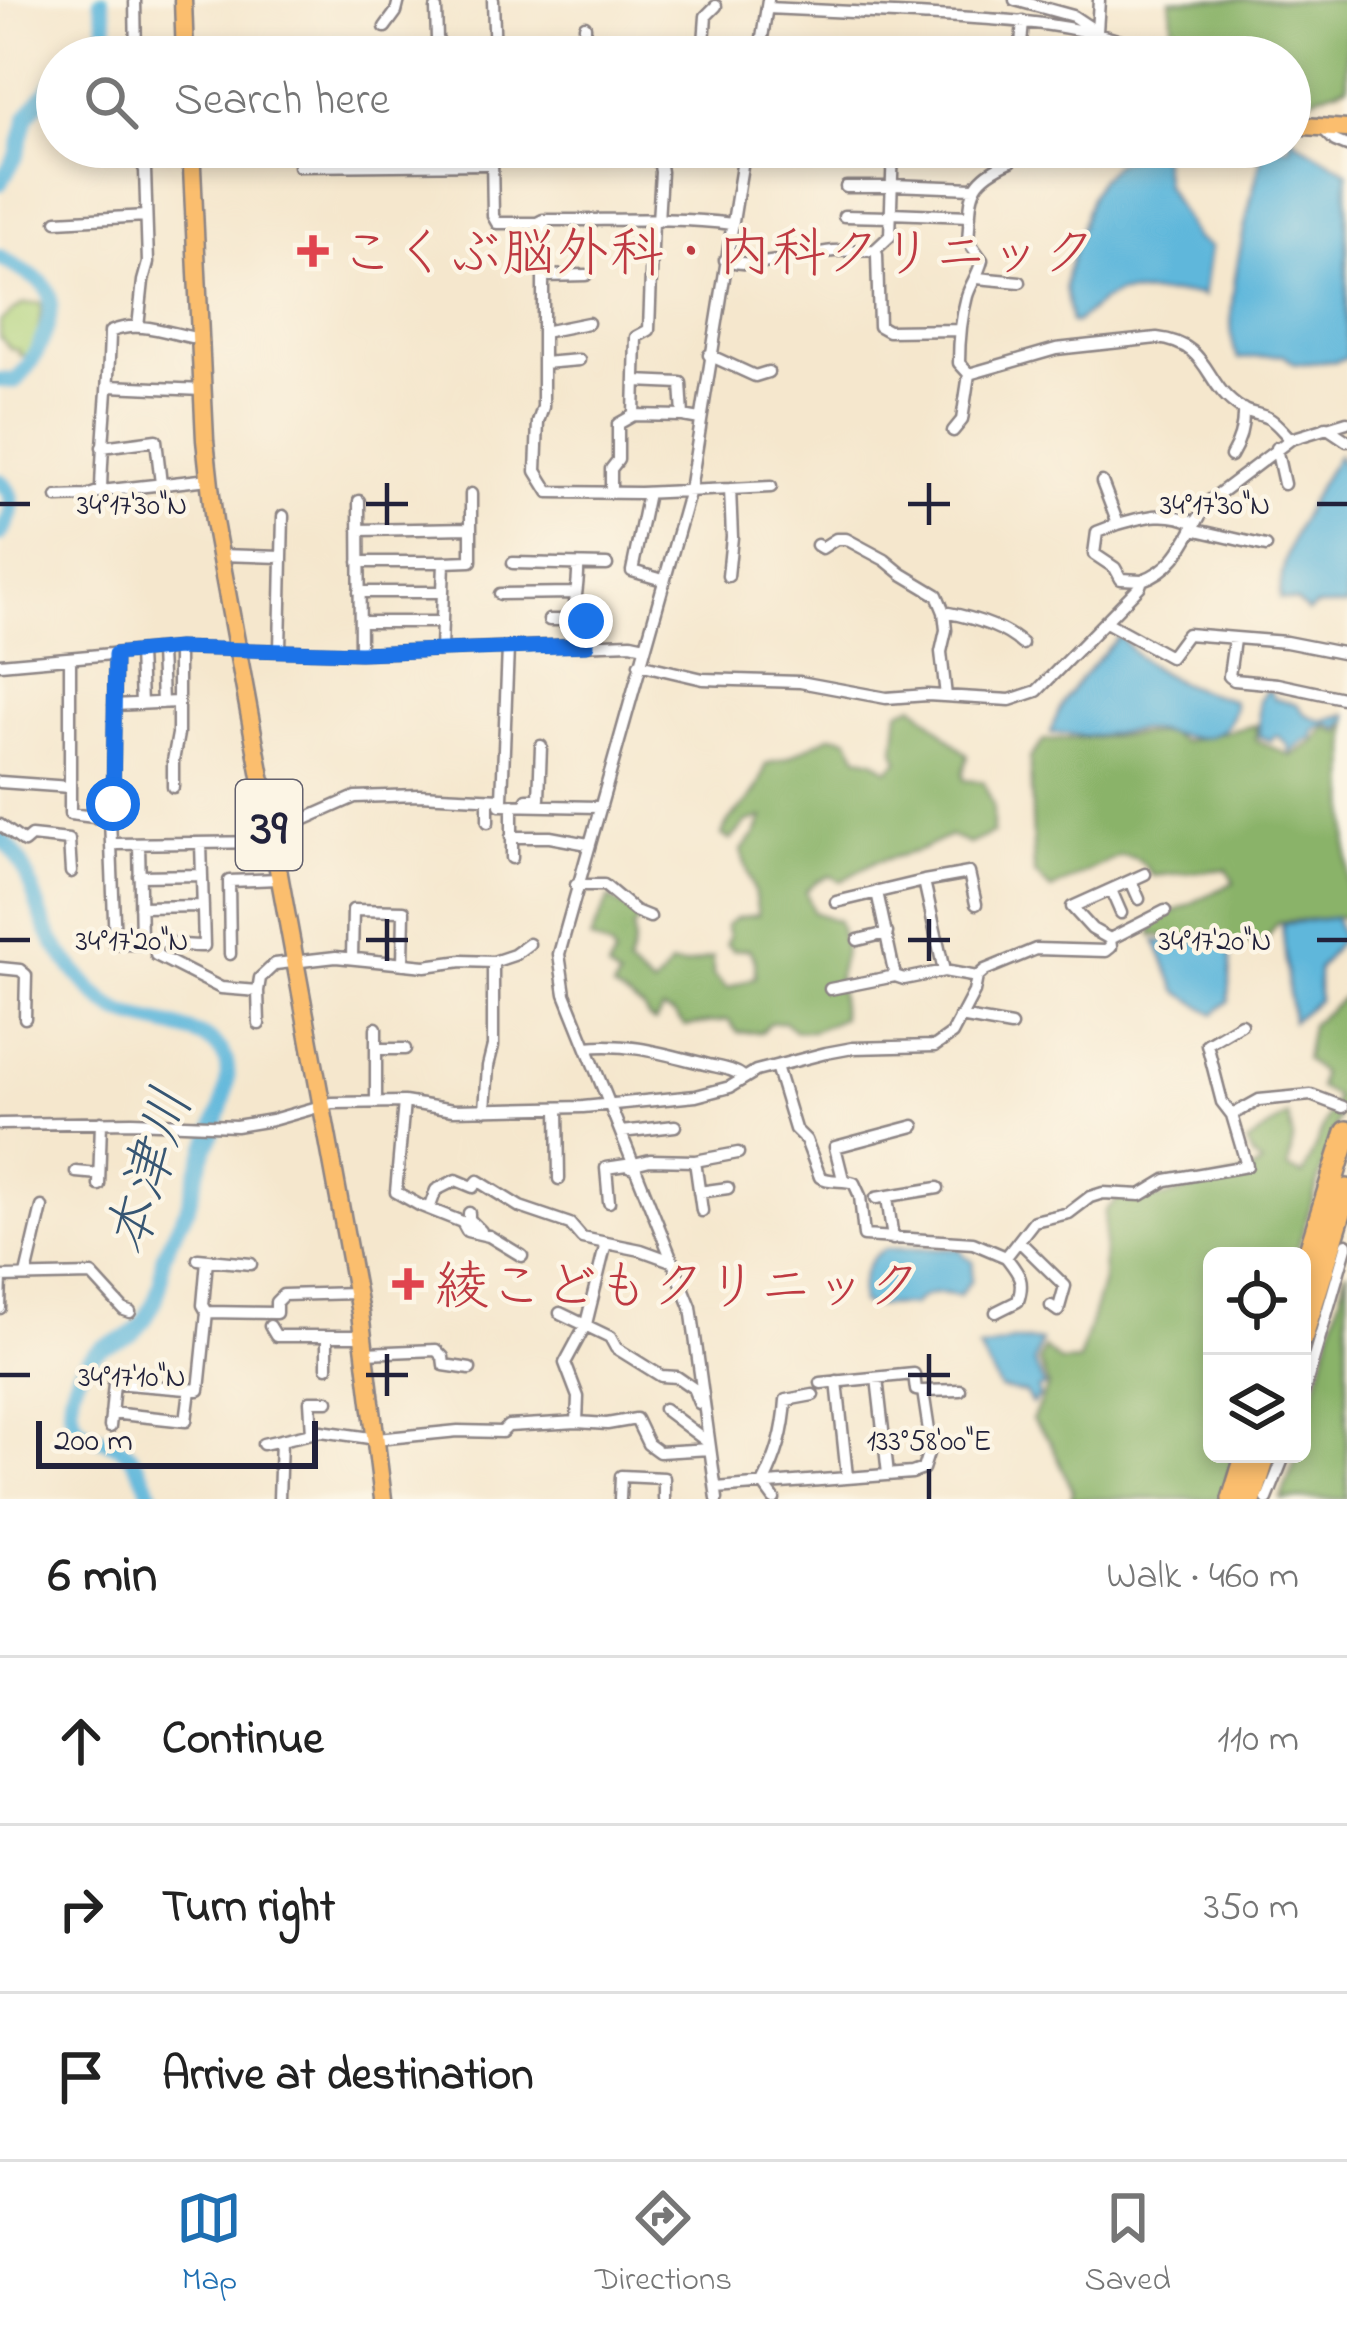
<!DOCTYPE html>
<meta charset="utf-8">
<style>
body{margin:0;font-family:"Indie Flower","Klee One",sans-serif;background:#f2f2f2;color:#222}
.controls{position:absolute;right:36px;bottom:36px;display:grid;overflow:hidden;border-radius:18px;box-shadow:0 6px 18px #0003}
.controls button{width:108px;height:108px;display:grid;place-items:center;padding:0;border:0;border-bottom:3px solid #e0e0e0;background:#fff;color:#222;font:60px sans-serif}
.scale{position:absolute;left:36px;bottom:30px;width:282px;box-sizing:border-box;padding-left:12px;border:6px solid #22223b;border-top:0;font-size:33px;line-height:42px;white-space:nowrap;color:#22223b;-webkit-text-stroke:9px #fcf5e5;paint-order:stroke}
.stop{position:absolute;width:36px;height:36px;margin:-27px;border:9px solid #1a73e8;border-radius:50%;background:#fff}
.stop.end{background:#1a73e8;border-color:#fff;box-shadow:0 3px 12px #0008}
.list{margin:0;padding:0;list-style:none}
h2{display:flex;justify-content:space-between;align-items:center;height:156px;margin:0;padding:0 48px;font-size:51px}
h2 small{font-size:39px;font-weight:400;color:#767676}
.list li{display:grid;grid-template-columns:78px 1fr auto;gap:36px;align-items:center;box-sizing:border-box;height:168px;padding:0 48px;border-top:3px solid #e0e0e0}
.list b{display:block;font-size:45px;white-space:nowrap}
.list em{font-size:39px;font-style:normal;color:#767676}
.icon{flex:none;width:66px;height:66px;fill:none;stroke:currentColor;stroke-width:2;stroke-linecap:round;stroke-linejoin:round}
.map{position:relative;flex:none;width:1347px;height:1499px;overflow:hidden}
.search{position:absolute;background:#fff;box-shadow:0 6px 18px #0003;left:36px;right:36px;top:36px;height:132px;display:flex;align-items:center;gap:30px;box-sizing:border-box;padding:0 42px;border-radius:66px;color:#767676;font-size:45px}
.sheet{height:660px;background:#fff}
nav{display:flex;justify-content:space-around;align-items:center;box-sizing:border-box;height:168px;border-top:3px solid #e0e0e0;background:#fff;font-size:33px;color:#767676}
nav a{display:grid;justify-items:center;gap:6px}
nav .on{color:#1f6fb2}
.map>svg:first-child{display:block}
.green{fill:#aed179;stroke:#687a5a;stroke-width:3}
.forest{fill:#8ab369;stroke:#566a52;stroke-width:3}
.water{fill:#5eb7db;stroke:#406c8b;stroke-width:3}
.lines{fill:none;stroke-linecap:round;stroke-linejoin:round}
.river{stroke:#5eb7db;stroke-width:16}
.street-casing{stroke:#8c8484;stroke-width:15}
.primary-casing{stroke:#8c8484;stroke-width:21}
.highway-casing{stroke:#8c8484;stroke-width:26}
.street{stroke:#fff;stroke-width:10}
.primary{stroke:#fbbe6e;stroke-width:16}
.highway{stroke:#fbbe6e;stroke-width:21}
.route{stroke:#1a73e8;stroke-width:15}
.ticks{fill:none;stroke:#22223b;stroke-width:4.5}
.health-dot{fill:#e0444e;stroke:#fcf5e5;stroke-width:4.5}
.labels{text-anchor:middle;stroke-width:9;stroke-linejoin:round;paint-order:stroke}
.shield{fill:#fcf5e5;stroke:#63616e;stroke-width:3}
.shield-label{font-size:51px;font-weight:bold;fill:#22223b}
.health-label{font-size:54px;fill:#be3a42;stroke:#fcf5e5;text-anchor:start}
.water-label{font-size:57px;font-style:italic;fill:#375673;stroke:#fcf5e5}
.ticks-label{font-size:30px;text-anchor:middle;fill:#22223b;stroke:#fcf5e5;stroke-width:9;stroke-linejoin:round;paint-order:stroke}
</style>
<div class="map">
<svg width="1347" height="1499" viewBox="0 0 1347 1499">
<rect width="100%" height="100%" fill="#fcf5e5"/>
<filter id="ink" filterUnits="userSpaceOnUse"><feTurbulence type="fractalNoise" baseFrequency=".00833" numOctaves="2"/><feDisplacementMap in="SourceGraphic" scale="24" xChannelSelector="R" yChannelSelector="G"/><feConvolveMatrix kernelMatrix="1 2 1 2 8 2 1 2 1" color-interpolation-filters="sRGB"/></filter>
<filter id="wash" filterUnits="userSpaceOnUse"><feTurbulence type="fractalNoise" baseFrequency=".004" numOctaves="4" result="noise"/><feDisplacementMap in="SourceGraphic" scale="48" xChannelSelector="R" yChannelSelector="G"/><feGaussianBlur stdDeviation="2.7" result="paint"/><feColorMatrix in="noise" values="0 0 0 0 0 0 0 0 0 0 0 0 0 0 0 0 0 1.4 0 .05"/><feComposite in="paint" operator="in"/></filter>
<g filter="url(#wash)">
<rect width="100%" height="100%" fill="#f5e7cd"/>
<path class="green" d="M 42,303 L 38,334 L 29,356 L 19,355 L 19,350 L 11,349 L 0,337 L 0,321 L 23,304 Z"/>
<path class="forest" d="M 1170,0 L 1347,0 L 1347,85 L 1290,106 L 1290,57 L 1183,57 L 1161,46 L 1173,34 Z
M 914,705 L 968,756 L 963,772 L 964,780 L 983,782 L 993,805 L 993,833 L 969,844 L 951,836 L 918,851 L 875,862 L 841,881 L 830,876 L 816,882 L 806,891 L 813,912 L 838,921 L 845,949 L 838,976 L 842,1018 L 813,1031 L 795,1031 L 785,1022 L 769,1023 L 761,1032 L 738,1033 L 728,1020 L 685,1026 L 674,1014 L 663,1010 L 655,1022 L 649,1019 L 643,1008 L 613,989 L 619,979 L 608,970 L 614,956 L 611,949 L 590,939 L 609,898 L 642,919 L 633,927 L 634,943 L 628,966 L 653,987 L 671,965 L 686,965 L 713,957 L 713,975 L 727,988 L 756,977 L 755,961 L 749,949 L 733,950 L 726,944 L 729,936 L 726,925 L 736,918 L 758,915 L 754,891 L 741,851 L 755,835 L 763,818 L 747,822 L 731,840 L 722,835 C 727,818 736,815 747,802 C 758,790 762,779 766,764 L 787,758 L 831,735 L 848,738 L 858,756 L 876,761 L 888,770 L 899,760 L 895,750 L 899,711 Z
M 1347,724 L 1347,917 L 1278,922 L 1265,942 L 1235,944 L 1217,934 L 1193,939 L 1152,935 L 1152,923 L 1234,882 L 1227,869 L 1153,876 C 1143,862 1137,855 1119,856 L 1051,890 L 1034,873 L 1030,758 L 1044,740 L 1167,733 L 1182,742 L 1256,725 L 1256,740 L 1291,756 L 1314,742 L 1326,727 L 1341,733 Z
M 1347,994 L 1347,1090 L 1295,1256 L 1212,1256 L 1212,1454 L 1235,1454 L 1222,1499 L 1071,1499 L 1073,1491 L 1050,1441 L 1032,1420 L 1048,1386 L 1039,1361 L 1044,1348 L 1061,1362 L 1079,1361 L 1103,1281 L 1105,1211 L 1120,1197 L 1164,1198 L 1254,1170 L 1262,1164 L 1254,1158 L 1247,1143 L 1288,1115 L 1293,1139 L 1288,1169 L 1303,1175 L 1336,1097 L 1319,1088 L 1321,1073 L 1305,1059 L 1311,1025 Z
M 1347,1270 L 1347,1499 L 1281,1499 L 1298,1454 L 1302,1454 L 1302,1440 Z"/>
<path class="water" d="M 1290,133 L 1296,141 L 1347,171 L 1347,357 L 1337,361 L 1295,364 L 1283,355 L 1239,359 C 1215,327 1254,188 1264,147 L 1290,147 Z
M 1152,150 L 1161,156 L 1165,185 L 1196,239 L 1210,247 L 1203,297 L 1199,294 L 1118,293 L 1099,303 L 1076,323 L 1071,323 L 1065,287 L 1067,273 L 1092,193 L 1099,180 L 1116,163 Z
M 1338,455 L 1347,477 L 1347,606 L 1316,606 L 1308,612 L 1297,602 L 1280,599 C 1280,548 1311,497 1338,455 Z
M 1119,636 C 1127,643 1131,652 1140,658 C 1168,681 1198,691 1232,700 L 1235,706 C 1232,716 1230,725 1221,731 C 1198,746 1171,731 1146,730 C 1127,730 1108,735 1089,736 C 1076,736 1065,732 1051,733 C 1060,694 1093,666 1119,636 Z
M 1268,688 L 1274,698 L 1297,704 L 1304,713 L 1321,721 L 1347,714 L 1347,719 L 1339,729 L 1328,723 L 1314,730 L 1313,738 L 1305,741 L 1289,753 L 1288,745 L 1278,736 L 1273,736 L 1271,741 L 1259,736 L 1259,700 Z
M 1335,918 L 1342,938 L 1318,970 L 1318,1000 L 1292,1021 L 1282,924 Z
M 1209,937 L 1220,940 L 1225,946 L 1229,946 L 1231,962 L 1229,1001 L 1214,1014 L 1177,991 L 1156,941 L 1194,943 Z
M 885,1249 L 960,1249 L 964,1256 L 973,1261 L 971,1280 L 959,1296 C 942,1292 925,1291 913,1305 L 867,1306 L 861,1303 C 859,1283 865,1258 885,1249 Z
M 1012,1341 L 1041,1341 L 1034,1362 L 1044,1386 L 1038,1389 L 1039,1397 L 1032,1404 L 1025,1393 L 1000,1389 L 979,1349 Z"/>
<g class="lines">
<path class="river" d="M 87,57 C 112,43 107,25 101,0
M 0,183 L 17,155 L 27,117 L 57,78
M 0,257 C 13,267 30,273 42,283 C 66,304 34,365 15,381 L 0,380
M 0,481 C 18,497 13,516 0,534
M 0,838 C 29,862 31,892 45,925 C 54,947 71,967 87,985 C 97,996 108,1007 122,1013 C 149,1024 206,1027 222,1052 C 240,1079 209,1137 200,1165 C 195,1179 192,1194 187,1208 C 180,1225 168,1241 163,1258 C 161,1266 162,1276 160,1285 C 156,1301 146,1321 134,1332 C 125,1341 112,1342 101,1348 C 82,1360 67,1388 71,1411 C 76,1440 108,1435 126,1451 C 139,1463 147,1484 153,1499"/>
</g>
</g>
<g filter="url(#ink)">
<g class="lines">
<defs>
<path id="street" d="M 135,0 L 136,57
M 493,0 L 495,57
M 1015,0 L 1073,16 L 1097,32 L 1099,0
M 767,8 C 817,10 866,13 916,15 C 1001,19 1084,21 1163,57
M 436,9 L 437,39 L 443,49 L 443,57
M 385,27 L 396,12 L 399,0
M 585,57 L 585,26
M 703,57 L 706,16 L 716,6
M 759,57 L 768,0
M 1020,57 L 1023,21
M 1322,128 L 1335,141 L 1347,146
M 134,147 L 145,170 L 148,263 L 143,281 L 138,327
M 657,147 L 661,172 L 658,221
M 1012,147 L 1011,161 C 965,181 972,196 968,241 L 982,260 C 978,276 971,283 967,296 C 961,318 959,340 959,363 L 969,374 L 1056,349 L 1157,338 C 1212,344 1202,385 1242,409 C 1251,414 1262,414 1270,419 C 1278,424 1284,433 1291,439
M 853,156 L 892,157
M 492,157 L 493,216 L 497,223 L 537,223 L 543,220 C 606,221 670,216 732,224
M 140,161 L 191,160
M 299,166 L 486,164 L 501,147
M 891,185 L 974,188
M 846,187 L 891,187
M 890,213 L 970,216
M 844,216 L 890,217
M 543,220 L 543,407 L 538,422 L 536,471 L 549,492 L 640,493 L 730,489 L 732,537 L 728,576
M 57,221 L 146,216
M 653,221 L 649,330 L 636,337 L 634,415 L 683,416 L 700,419
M 875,250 L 890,236 L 893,147
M 725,260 C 761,270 798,255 834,251 C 847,250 861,251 875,250 L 877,255 L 879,326 L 888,331 L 959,330
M 543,276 L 586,275
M 977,278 L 1020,282
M 543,332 L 588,323
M 709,355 L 755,376 L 768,372
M 543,363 L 579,360
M 635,381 L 681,383 L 683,416
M 109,386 L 203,390
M 1326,427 L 1347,441
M 953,431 L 962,420 L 969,374
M 102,447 L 156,440 L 161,484
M 1276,448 L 1284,484
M 1231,456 C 1240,441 1244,427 1243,409
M 1102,482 L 1118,524 C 1146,516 1168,510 1195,523
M 730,489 L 771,487
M 101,491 C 102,437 109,386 110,332 C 139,319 170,334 200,339
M 611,493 L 611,469 L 618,460 L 618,424 L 634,415
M 648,493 L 632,571 L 663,580
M 57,497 L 86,496 L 101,491 L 209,479
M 359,501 L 360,653
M 1118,524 L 1097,532 L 1094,554 L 1115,568 L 1121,579 L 1142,580
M 1192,529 L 1266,546
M 359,530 L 471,528
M 817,545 L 822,548 L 836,539 L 846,539 L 885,560 L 902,574 L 937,595 L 944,612
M 219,555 L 282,557 L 280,650
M 282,557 L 283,516
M 359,562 L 444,562
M 513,563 L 607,565
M 578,565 C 579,585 574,599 574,620 L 586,621 L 587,645
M 359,592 L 442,592
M 500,594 L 574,593
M 549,620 L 574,620
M 360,622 L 442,622
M 1106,622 L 1170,657 L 1187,634 L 1286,642 L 1347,654
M 1234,640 L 1229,676 L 1234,680 L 1277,684 L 1347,699
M 160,650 L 162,703
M 441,650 L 444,562 L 471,561 L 471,494
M 139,652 L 141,704
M 70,658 L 70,814 L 110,819 L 115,944 L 156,944 L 156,955 L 221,988 L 258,991 L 260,978 L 275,964 L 336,957 L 425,966 L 462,961 L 493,962 L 493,1046 L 488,1066 L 485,1110
M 0,664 L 178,648 L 360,653 L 631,643 L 645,646
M 639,664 L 703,679 L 800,682 L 886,698 L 927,695 L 1010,700 L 1037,691 L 1140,586 L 1142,580 C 1179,568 1188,534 1208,502 L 1291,439 L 1347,422
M 946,696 L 941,652 L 946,630 L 944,612 C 970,617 1003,626 1022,644
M 114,705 L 177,702
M 0,782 L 70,787
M 173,787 L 173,761 L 178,734 L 178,648
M 502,799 L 508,648
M 527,799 L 539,799 L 541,746
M 113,804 L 115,654
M 512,805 L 512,858
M 269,821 L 303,820 L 355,797 L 419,795 L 501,799 L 500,805 L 598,807
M 488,822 L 488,799
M 0,825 L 24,842 L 31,836 L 69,840 L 71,872
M 511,837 L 550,837 L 588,844
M 116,844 L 273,842
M 139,844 L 141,939 C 162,940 182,947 204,946 L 201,843
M 139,876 L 202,875
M 924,881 L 969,873 L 976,904
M 1131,881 L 1139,899
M 576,885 L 604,885 L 635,911 L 650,917
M 1111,890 L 1121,913
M 877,892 L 895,976
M 836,902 L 924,881 L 944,971
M 140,907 L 203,906
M 1110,939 L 1092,929 L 1072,907 L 1145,874
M 858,940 L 887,933
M 230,954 L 229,881 L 279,879
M 352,958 L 353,910 L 404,911 L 403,964
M 493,962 L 514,955 L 529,944
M 0,968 L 20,970 L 26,975 L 25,1018
M 830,989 L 895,976 L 904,979 L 944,971 L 977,977
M 258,991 L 259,1024
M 960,1017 L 1011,1026
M 376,1028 L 376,1102
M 587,1047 C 629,1042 668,1055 709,1065 C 722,1068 733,1069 744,1077
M 376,1049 L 405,1049
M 776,1066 L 795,1129 L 806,1140 L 820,1177 C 830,1183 843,1179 854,1183 L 860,1196 L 864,1236 L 973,1243 L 1006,1257 L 1034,1221 L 1069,1213 L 1090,1197 L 1103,1193 L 1141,1195 L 1166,1180 L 1247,1166 L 1232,1115 L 1259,1100 L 1311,1095 L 1343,1107
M 404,1102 L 396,1192 L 419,1205 L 462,1222 L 467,1231 L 489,1236 L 522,1256
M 558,1108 L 559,1179
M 1232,1115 L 1222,1102 L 1207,1044 L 1241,1024
M 0,1124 L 132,1122 L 236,1126 L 272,1120 L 332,1103 L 404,1102 L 453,1110 L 583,1107 L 696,1096 L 730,1087 L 756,1071 L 826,1053 L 853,1048 L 935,1046 L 952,1034 L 974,992 L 977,977 L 985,970 L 1036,949 L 1106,951 L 1111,947 L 1110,939 L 1165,911
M 621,1132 L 675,1126
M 695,1161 L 702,1211
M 634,1164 L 650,1160 L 695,1161 L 738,1153
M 76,1172 L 99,1174
M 843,1179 L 835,1147 L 914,1126
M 99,1185 L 101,1122
M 699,1192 L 728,1188
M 887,1197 L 893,1239
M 876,1198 L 938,1188
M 609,1202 L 606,1168 L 626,1165 L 636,1169
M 429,1209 L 436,1190 L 456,1180 L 473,1187 L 478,1181 L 520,1207 L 570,1224 L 582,1238 L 641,1250 L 674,1262
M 469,1213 L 469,1219 L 481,1231
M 1019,1241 L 1065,1286 L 1058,1311 L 1051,1306
M 198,1259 L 251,1264
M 26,1275 L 42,1207
M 0,1277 L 92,1275 L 124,1310 L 130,1312
M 0,1308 L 1,1277
M 207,1312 L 203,1305 L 207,1260
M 996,1312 L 1018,1301 C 1025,1280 1019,1274 1006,1257
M 560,1313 L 610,1337 L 616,1348 L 661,1376 L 677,1377 L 693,1388 L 699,1403
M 270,1326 L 276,1336 L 363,1336
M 327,1336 L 327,1367
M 365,1353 L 436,1350 L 443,1357 L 444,1365 L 470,1369
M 877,1378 L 888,1474
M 837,1381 L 847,1476
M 923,1391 L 960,1390
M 1302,1398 L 1347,1244
M 664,1409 L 709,1443
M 111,1413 L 186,1421 L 190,1390
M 577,1422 L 607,1424 L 636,1419 L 648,1444 L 659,1452 L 710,1449
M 110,1427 L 114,1383 L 199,1390 L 207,1312 L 276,1313 L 276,1302 L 283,1295 L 356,1293
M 312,1433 L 310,1401 L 328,1401
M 263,1444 L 321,1431 L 377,1439 L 458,1431 L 502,1432 L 508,1426 L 577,1422 L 578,1397 L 565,1363 L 586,1324 L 606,1243
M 716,1488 L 912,1473 L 923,1469 L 931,1444 L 923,1391 L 916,1390 L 914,1374 L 821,1383
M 279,1499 L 281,1440
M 620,1499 L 621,1476 L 664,1478 L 664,1499
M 717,1499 L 691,1307 L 565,994 L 559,954 L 690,490 L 745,147
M 774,1499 L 763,1484 C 777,1456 784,1432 786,1400 L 813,1395
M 1267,1499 L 1285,1454"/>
<path id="primary" d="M 183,0 L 185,57
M 1290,125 L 1347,129
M 191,147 L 205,440 L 214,522 L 360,1313 L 383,1499"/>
<path id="highway" d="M 1302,1276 L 1347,1132
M 1302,1336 L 1347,1190
M 1233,1499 L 1247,1454
M 1251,1499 L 1265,1454"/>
</defs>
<use href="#street" class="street-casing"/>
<use href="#primary" class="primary-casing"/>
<use href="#highway" class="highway-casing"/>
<use href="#street" class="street"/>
<use href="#primary" class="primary"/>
<use href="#highway" class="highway"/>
</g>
</g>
<g class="lines" filter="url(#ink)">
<path class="route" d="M 113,804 L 115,654 L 178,648 L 360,653 L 587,645 L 586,621"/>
</g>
<path class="ticks" d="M 387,483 L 387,525M 929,483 L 929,525M 0,504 L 30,504M 366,504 L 408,504M 908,504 L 950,504M 1317,504 L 1347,504M 387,919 L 387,961M 929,919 L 929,961M 0,940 L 30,940M 366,940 L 408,940M 908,940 L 950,940M 1317,940 L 1347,940M 387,1354 L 387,1396M 929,1354 L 929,1396M 0,1375 L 30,1375M 366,1375 L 408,1375M 908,1375 L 950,1375M 929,1469 L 929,1499"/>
<g class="health-dot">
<path d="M307 233h12v12h12v12h-12v12h-12v-12h-12v-12h12z"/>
<path d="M402 1266h12v12h12v12h-12v12h-12v-12h-12v-12h12z"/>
</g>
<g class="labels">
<rect class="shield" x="236" y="780" width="66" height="90" rx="9"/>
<g class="shield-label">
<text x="269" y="843">39</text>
</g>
<g class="health-label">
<text x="340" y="270">こくぶ脳外科・内科クリニック</text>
<text x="435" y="1303">綾こどもクリニック</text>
</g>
<g class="water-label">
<text transform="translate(147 1171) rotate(-73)" y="20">本津川</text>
</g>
</g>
<g class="ticks-label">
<text x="132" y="514">34°17'30"N</text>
<text x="1215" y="514">34°17'30"N</text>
<text x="132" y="950">34°17'20"N</text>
<text x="1215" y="950">34°17'20"N</text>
<text x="132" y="1386">34°17'10"N</text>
<text x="929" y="1450">133°58'00"E</text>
</g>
</svg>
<div class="controls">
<button><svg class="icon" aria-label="locate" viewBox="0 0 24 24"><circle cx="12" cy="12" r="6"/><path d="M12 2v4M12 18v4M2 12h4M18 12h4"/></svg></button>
<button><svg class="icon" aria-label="layers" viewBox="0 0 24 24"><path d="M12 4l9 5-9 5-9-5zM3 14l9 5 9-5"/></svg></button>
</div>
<div class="scale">200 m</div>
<div class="stop" style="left:113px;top:804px"></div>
<div class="stop end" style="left:586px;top:621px"></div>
<div class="search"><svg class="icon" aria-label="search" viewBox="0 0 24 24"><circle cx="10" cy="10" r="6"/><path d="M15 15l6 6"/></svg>Search here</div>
</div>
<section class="sheet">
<h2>6 min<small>Walk · 460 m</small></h2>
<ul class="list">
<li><svg class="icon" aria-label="ahead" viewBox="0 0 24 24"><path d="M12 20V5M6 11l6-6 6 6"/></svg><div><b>Continue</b></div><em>110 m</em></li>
<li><svg class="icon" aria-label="right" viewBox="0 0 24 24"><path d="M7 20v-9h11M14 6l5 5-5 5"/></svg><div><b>Turn right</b></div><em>350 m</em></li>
<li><svg class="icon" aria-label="arrive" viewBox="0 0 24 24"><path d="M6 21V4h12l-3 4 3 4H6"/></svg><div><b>Arrive at destination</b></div></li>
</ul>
</section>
<nav>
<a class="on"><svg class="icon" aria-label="map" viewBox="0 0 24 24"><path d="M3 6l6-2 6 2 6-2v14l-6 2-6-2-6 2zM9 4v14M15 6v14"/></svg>Map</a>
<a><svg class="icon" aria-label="directions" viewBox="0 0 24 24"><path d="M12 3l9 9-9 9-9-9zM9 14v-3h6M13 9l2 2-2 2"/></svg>Directions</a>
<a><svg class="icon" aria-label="saved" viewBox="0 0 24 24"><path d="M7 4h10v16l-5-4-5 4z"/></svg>Saved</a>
</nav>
